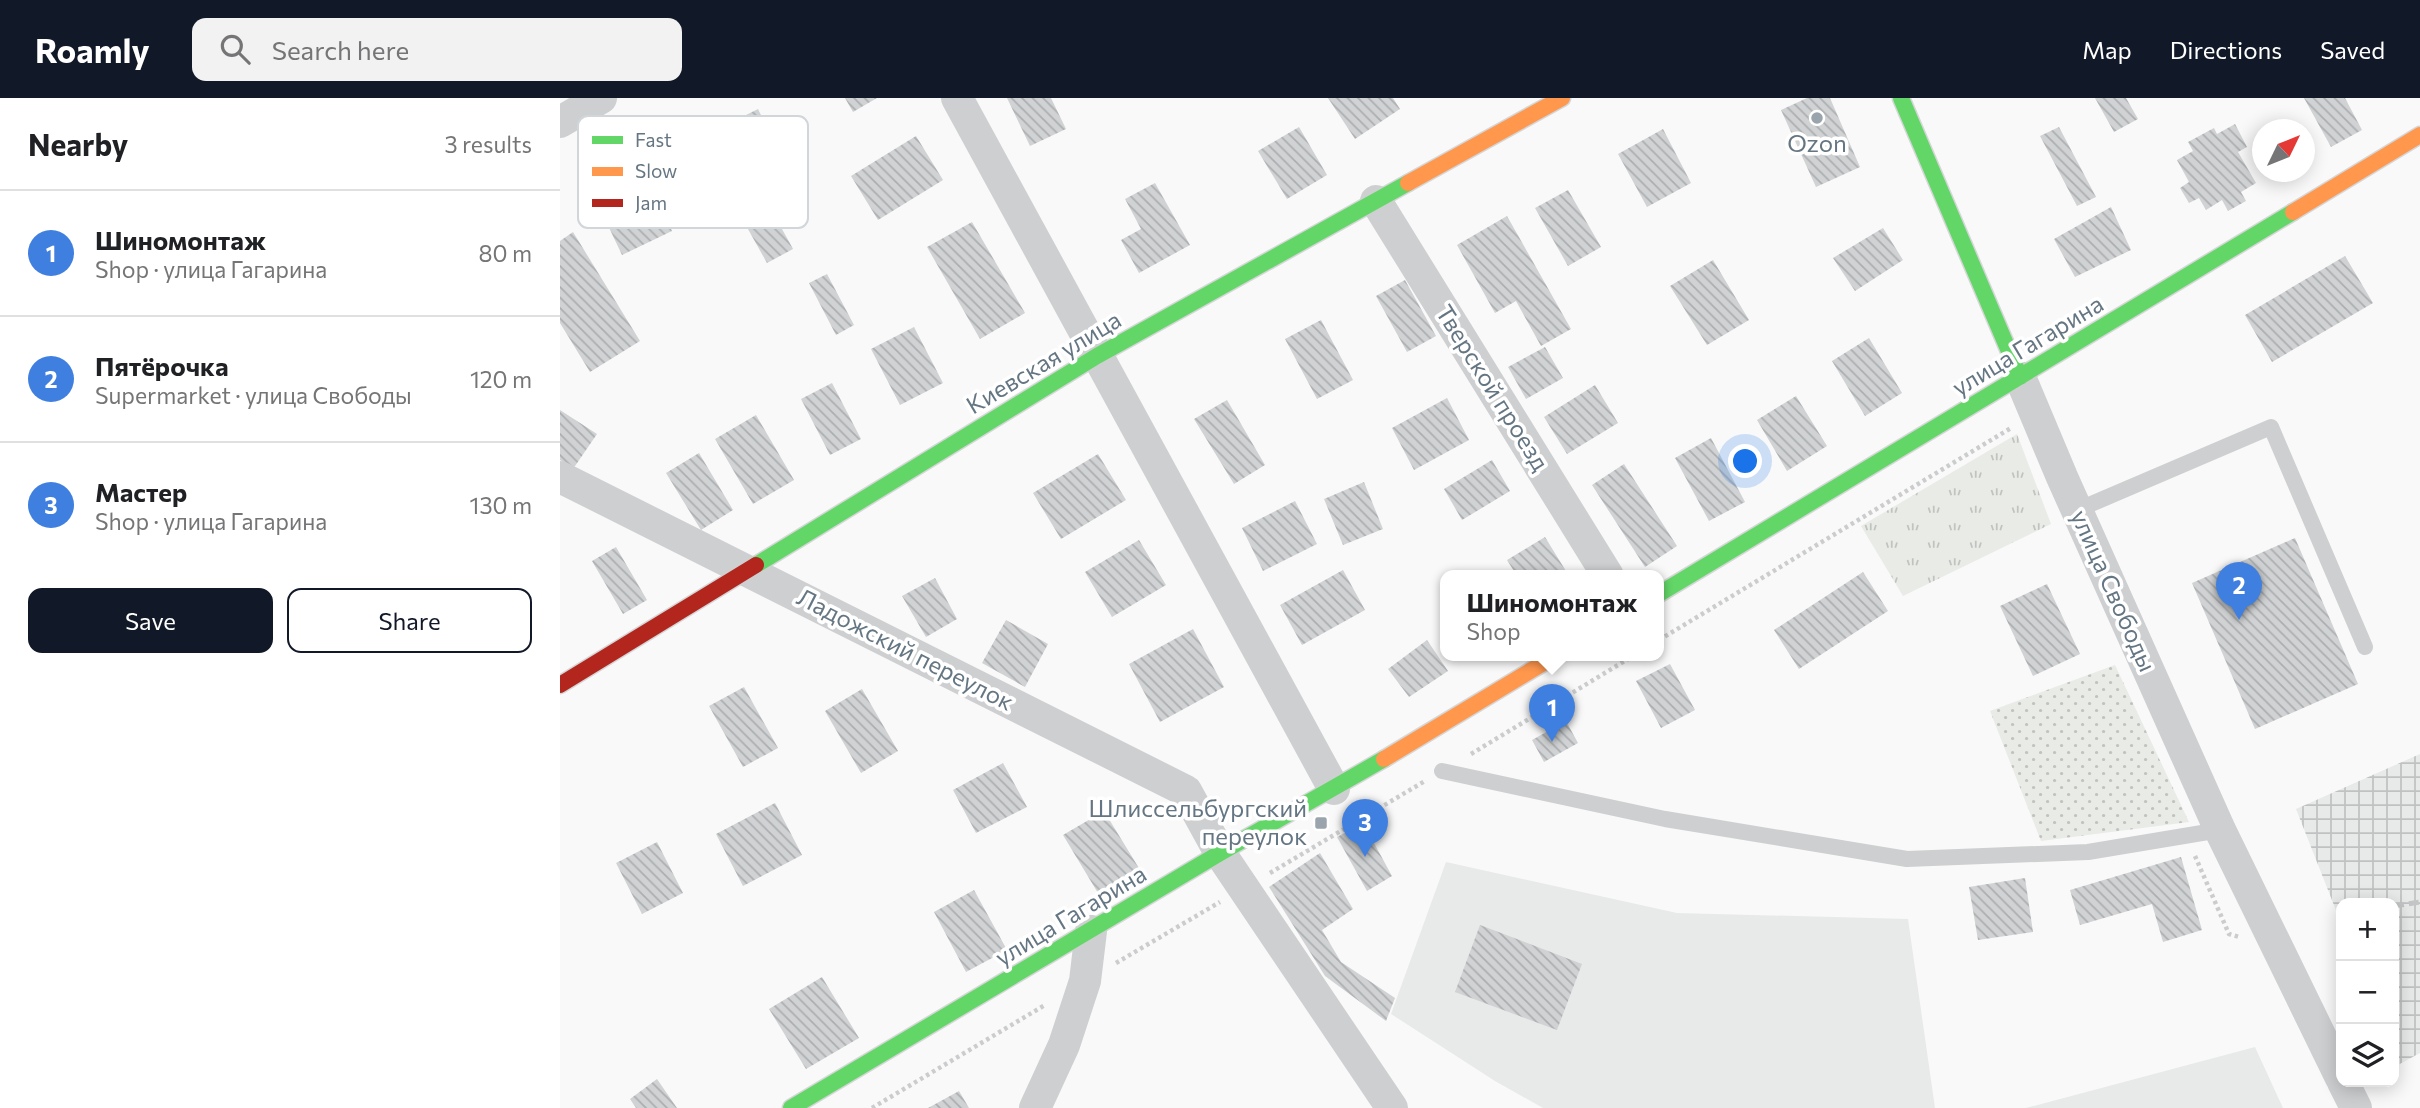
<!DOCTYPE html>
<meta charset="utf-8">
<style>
body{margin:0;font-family:Commissioner,sans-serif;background:#f2f2f2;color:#202124}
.controls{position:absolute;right:21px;bottom:21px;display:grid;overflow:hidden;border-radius:14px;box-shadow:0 4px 18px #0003}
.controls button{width:63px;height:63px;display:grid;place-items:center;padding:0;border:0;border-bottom:2px solid #e0e0e0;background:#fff;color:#202124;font:35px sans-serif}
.compass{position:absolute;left:1692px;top:21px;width:63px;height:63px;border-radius:50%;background:#fff;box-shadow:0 4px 18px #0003;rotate:47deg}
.you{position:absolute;left:1186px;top:364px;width:24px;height:24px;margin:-18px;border:5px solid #fff;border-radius:50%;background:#1a73e8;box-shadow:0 0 0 10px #1a73e833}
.badge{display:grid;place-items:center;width:46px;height:46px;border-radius:50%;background:#111827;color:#fff;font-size:23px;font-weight:700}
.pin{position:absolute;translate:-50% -58px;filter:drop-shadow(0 2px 4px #0008)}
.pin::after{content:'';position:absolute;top:37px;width:24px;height:21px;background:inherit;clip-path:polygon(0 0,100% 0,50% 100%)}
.popup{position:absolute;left:880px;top:472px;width:224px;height:91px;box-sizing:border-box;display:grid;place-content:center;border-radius:14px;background:#fff;filter:drop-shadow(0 2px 5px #0005);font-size:23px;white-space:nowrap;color:#757577}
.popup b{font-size:26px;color:#202124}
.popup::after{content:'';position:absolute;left:50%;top:100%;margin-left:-14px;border:14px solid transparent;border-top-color:#fff}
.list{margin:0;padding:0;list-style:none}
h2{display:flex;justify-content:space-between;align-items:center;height:91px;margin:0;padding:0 28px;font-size:30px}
h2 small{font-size:23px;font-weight:400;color:#757577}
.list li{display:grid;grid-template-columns:46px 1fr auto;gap:21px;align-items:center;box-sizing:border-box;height:126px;padding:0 28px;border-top:2px solid #e0e0e0}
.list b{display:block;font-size:26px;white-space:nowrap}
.list p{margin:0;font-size:23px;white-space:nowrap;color:#757577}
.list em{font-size:23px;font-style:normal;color:#757577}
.actions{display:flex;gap:14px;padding:21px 28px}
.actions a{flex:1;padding:16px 0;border:2px solid #111827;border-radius:14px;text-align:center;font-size:24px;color:#111827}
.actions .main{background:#111827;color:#fff}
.icon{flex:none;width:38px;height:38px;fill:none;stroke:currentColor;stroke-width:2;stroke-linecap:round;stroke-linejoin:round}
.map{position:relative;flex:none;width:1860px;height:1010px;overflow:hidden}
header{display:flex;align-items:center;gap:42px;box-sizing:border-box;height:98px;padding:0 35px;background:#111827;color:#fff}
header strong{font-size:33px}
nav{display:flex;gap:38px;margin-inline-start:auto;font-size:24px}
.search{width:490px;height:63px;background:#f2f2f2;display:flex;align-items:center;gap:18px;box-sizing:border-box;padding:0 24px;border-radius:14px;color:#757577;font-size:26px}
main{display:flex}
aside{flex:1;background:#fff}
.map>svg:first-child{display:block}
.built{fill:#e8e9e9}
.industrial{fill:url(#industrial-grid)}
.grass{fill:url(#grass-dots)}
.park{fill:url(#park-tufts)}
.building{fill:url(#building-back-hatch)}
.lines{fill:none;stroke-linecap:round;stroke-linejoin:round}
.fast-casing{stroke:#d5d6d7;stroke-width:19}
.slow-casing{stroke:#d5d6d7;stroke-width:19}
.jam-casing{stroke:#d5d6d7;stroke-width:19}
.path{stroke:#cbcccd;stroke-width:4.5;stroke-dasharray:3.5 3.5;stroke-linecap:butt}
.lane{stroke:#cecfd0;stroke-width:16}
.street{stroke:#cecfd0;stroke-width:32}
.fast{stroke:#63d668;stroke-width:16}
.slow{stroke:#ff974d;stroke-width:16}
.jam{stroke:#b3261e;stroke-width:16}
.rail{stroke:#c3c5c6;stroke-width:5;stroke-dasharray:10 5;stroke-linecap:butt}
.poi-dot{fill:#99a4ac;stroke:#fff;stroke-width:2.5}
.labels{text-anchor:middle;stroke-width:7;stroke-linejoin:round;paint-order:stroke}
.poi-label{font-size:24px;fill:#657683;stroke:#fff}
.street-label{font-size:24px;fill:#657683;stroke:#fff}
.key{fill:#fff;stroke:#d1d6da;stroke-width:2}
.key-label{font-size:19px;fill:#657683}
</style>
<header>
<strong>Roamly</strong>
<div class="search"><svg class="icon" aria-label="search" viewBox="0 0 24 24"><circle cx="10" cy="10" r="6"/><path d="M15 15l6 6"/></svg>Search here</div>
<nav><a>Map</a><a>Directions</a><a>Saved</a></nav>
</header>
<main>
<aside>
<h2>Nearby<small>3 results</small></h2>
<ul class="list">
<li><span class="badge" style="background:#3f7fe0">1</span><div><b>Шиномонтаж</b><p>Shop · улица Гагарина</p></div><em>80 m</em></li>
<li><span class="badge" style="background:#3f7fe0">2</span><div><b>Пятёрочка</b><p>Supermarket · улица Свободы</p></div><em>120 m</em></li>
<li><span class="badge" style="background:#3f7fe0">3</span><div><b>Мастер</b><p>Shop · улица Гагарина</p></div><em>130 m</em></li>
</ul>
<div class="actions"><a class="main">Save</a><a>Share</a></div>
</aside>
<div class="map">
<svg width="1860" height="1010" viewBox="0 0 1860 1010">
<defs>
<pattern id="industrial-grid" width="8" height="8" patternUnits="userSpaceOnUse" patternTransform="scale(1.75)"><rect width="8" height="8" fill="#e8e9e9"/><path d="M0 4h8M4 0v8" fill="none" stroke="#c0c1c2"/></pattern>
<pattern id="grass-dots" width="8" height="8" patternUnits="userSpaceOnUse" patternTransform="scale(1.75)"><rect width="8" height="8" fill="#e8ebe6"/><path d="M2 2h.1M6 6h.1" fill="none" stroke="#c0c3c0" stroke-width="1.8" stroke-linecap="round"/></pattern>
<pattern id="park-tufts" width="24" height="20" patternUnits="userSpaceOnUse" patternTransform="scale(1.75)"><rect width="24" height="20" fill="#e8ebe6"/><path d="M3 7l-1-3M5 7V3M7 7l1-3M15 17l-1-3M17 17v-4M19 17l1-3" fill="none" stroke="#c0c3c0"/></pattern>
<pattern id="building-back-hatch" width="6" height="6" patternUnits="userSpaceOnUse" patternTransform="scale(1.75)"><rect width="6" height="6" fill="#d0d2d3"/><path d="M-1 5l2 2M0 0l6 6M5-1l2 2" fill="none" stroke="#acafb1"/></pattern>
</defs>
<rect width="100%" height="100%" fill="#f9f9f9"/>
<path class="built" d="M 886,764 L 1117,815 L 1348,821 L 1375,1010 L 983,1010 L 935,983 L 831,916 Z
M 1695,949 L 1723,1010 L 1466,1010 Z"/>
<path class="industrial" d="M 1860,656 L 1860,955 L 1838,967 L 1834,956 L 1834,805 L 1781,805 L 1781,825 L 1736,711 Z"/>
<path class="grass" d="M 1555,567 L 1629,724 L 1481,743 L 1430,613 Z"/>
<path class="park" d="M 1457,336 L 1491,426 L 1343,498 L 1301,428 Z"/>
<path class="building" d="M 285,0 L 317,0 L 293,14 Z
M 447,0 L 491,0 L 506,31 L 470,48 Z
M 768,0 L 833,0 L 840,11 L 795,41 Z
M 1247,0 L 1270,0 L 1300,69 L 1256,89 L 1221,12 Z
M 1535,0 L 1566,0 L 1578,21 L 1554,34 Z
M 1744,0 L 1785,0 L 1802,32 L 1771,49 Z
M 198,11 L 225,65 L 201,77 L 174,23 Z
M 1675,26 L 1687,49 L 1678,54 L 1696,85 L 1681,94 L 1686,103 L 1668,113 L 1662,102 L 1646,112 L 1639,100 L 1629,105 L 1620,90 L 1629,84 L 1617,62 L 1633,53 L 1628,44 L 1654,30 L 1657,36 Z
M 739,29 L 767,77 L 727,101 L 698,53 Z
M 1499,29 L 1536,99 L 1517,108 L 1480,38 Z
M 1103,31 L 1131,85 L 1087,109 L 1058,56 Z
M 356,38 L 383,82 L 318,122 L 291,78 Z
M 85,76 L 112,133 L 62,157 L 35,100 Z
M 595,85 L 630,147 L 579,175 L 561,142 L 581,131 L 565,101 Z
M 1008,92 L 1041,149 L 1008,168 L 975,110 Z
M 205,100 L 233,151 L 207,165 L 179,115 Z
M 1551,109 L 1571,152 L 1515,179 L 1494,141 Z
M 947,118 L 1011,231 L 981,248 L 956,203 L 935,215 L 897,147 Z
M 412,124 L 465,215 L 420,241 L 367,149 Z
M 1323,130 L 1343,162 L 1295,193 L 1273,160 Z
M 13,134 L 80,243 L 30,274 L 0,225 L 0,143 Z
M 1785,158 L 1813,205 L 1712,264 L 1685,217 Z
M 1153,162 L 1189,222 L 1147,247 L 1110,188 Z
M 267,176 L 294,227 L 276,237 L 249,185 Z
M 845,182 L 876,238 L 847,254 L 816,198 Z
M 761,222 L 793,282 L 757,301 L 725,241 Z
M 354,229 L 383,285 L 340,307 L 311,251 Z
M 1309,240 L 1342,295 L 1305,318 L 1272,263 Z
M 985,249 L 1003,280 L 966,301 L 948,269 Z
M 272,285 L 301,341 L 270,357 L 241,301 Z
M 1035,287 L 1058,325 L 1007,356 L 984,319 Z
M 1236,298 L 1267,348 L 1227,373 L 1197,322 Z
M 887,300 L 909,342 L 854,372 L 832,330 Z
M 667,302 L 705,367 L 674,386 L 634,321 Z
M 0,312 L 37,336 L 13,371 L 0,362 Z
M 196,317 L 234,382 L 193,406 L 155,341 Z
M 1151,340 L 1185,404 L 1149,423 L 1115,360 Z
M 139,355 L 173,412 L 141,432 L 106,375 Z
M 538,356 L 566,402 L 501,441 L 473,395 Z
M 932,362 L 950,393 L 902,422 L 884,391 Z
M 1064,366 L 1117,448 L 1085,469 L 1032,387 Z
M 804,384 L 823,431 L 783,447 L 764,401 Z
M 735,403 L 757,446 L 703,473 L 682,430 Z
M 985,439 L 1009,478 L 957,478 L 947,462 Z
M 1735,440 L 1798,586 L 1695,631 L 1632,485 Z
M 579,442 L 606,487 L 552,519 L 525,474 Z
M 56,449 L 87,502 L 63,516 L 32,463 Z
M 783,472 L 805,512 L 742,547 L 720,507 Z
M 1303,474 L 1328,513 L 1239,571 L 1214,532 Z
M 375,480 L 397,521 L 366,539 L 342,498 Z
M 1487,486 L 1520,556 L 1473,578 L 1440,508 Z
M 446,522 L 488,546 L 465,589 L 422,565 Z
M 633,531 L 664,589 L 600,624 L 569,566 Z
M 867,542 L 888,573 L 849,599 L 828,571 Z
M 1110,566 L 1135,612 L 1101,630 L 1076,583 Z
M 184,589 L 218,650 L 183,669 L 149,608 Z
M 302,591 L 338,653 L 301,675 L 265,613 Z
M 1006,623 L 1018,645 L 984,664 L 972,642 Z
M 443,665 L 467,709 L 416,735 L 393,692 Z
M 215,705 L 242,757 L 183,788 L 156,736 Z
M 544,713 L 585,780 L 544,805 L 503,737 Z
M 803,725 L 832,778 L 807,793 L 777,739 Z
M 97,744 L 123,795 L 82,816 L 56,765 Z
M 760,755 L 793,811 L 762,832 L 781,864 L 835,900 L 826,923 L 765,878 L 709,789 Z
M 1621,759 L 1642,832 L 1603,844 L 1592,806 L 1520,827 L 1510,792 Z
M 1465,780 L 1473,834 L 1418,842 L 1409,789 Z
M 414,792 L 447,852 L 406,874 L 374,814 Z
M 920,827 L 1022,866 L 997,932 L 895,894 Z
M 262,879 L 299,940 L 246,971 L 209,911 Z
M 97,981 L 117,1010 L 76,1010 L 70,1001 Z
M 399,993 L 409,1010 L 368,1010 Z"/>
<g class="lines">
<defs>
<path id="fast" d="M 1341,0 L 1460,279
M 196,467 L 537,258 L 848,85
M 1099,496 L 1733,114
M 231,1010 L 660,755 L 824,661"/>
<path id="slow" d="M 848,85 L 1002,0
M 1733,114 L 1860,37
M 824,661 L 995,558"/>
<path id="jam" d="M 0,587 L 196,467"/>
</defs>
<use href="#fast" class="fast-casing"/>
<use href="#slow" class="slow-casing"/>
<use href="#jam" class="jam-casing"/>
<path class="path" d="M 1099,542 L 1451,330
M 911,656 L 1073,558
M 1635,758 L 1669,836 L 1679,839
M 710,775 L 865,683
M 556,865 L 660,804
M 312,1010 L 485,907"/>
<path class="lane" d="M 1517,412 L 1711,329 L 1805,549
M 882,673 L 1105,721 L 1347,761 L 1528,754 L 1660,732"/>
<path class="street" d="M 397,0 L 774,691
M 0,24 L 41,0
M 816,103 L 1048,478
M 1460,279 L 1502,379 L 1660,732 L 1781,980
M 0,379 L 626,693 L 660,755 L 832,1010
M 1783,984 L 1796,1010
M 475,1010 L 504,947 L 525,883 L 531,833"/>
<use href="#fast" class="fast"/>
<use href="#slow" class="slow"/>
<use href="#jam" class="jam"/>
<path class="rail" d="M 1834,808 L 1860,804"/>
</g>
<g class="poi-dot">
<circle cx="1257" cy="20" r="7"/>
<rect x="754" y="718" width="14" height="14" rx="3.5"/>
</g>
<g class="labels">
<g class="poi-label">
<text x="1257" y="54">Ozon</text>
<text x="747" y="719" text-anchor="end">Шлиссельбургский<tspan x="747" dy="28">переулок</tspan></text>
</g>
<g class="street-label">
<text transform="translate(1468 248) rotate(-31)" y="8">улица Гагарина</text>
<text transform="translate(484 265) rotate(-31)" y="8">Киевская улица</text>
<text transform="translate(932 290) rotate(58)" y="8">Тверской проезд</text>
<text transform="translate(1553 493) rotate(66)" y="8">улица Свободы</text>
<text transform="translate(345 552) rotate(27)" y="8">Ладожский переулок</text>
<text transform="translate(511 818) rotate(-31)" y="8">улица Гагарина</text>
</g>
</g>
<rect x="18" y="18" width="230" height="112" rx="10" class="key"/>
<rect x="32" y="38" width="31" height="8" fill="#63d668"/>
<rect x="32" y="69" width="31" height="9" fill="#ff974d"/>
<rect x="32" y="101" width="31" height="8" fill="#b3261e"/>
<g class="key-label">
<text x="75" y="49">Fast</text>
<text x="75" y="80">Slow</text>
<text x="75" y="112">Jam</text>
</g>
</svg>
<div class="controls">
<button>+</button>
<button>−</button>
<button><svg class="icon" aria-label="layers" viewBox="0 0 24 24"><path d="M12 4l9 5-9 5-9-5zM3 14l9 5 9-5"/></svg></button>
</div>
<svg class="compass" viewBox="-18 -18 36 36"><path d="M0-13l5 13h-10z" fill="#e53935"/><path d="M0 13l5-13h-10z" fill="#757577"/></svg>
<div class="you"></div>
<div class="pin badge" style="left:992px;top:644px;background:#3f7fe0">1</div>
<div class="popup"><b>Шиномонтаж</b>Shop</div>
<div class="pin badge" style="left:1679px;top:522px;background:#3f7fe0">2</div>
<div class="pin badge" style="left:805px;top:759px;background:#3f7fe0">3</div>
</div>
</main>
